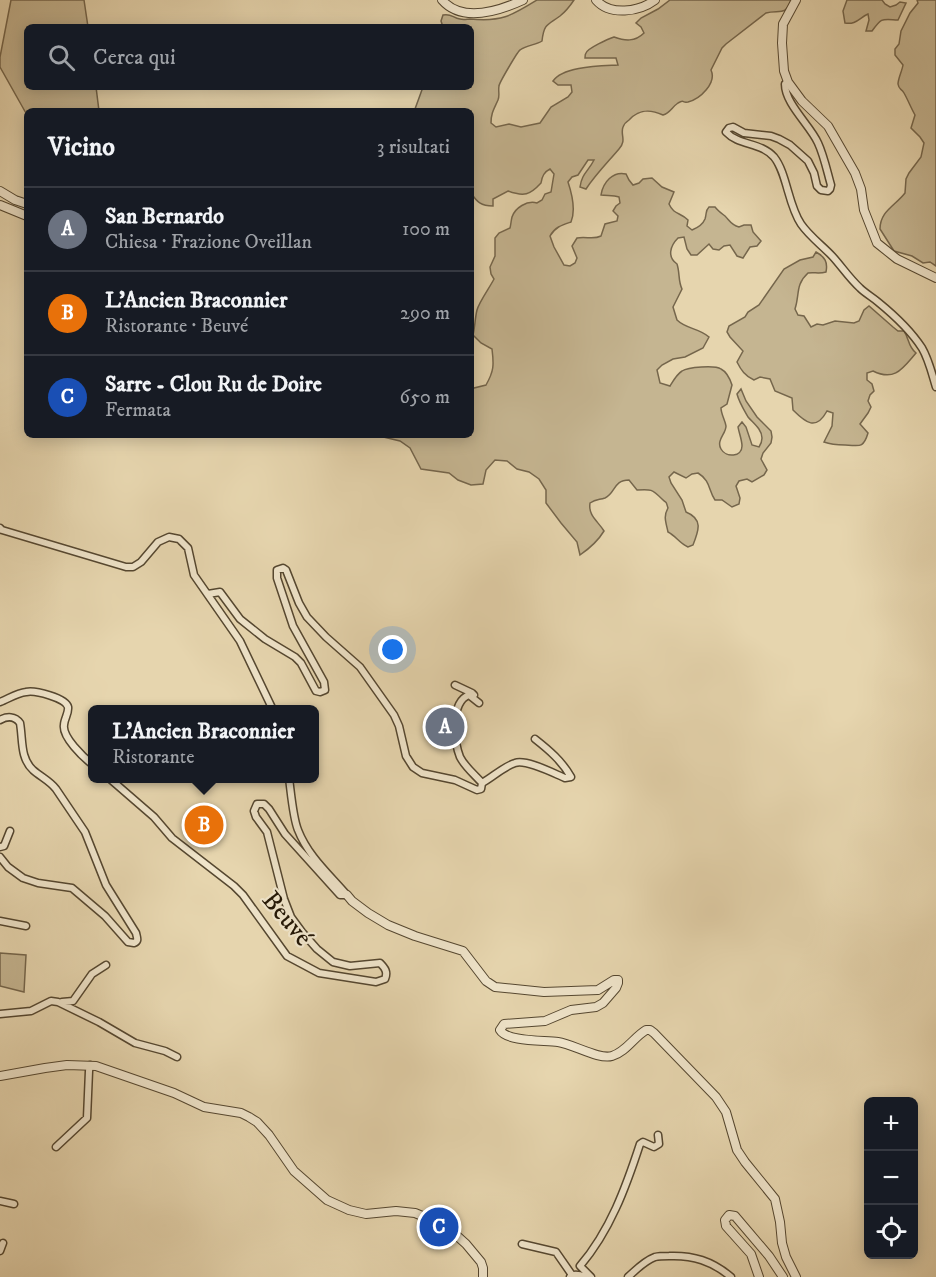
<!DOCTYPE html>
<html lang="it">
<meta charset="utf-8">
<style>
body{margin:0;font-family:"IM FELL DW Pica",serif;background:#242831;color:#f1f3f6}
.controls{position:absolute;right:18px;bottom:18px;display:grid;overflow:hidden;border-radius:9px;box-shadow:0 3px 15px #0003}
.controls button{width:54px;height:54px;display:grid;place-items:center;padding:0;border:0;border-bottom:2px solid #363941;background:#171b24;color:#f1f3f6;font:30px sans-serif}
.you{position:absolute;left:393px;top:650px;width:21px;height:21px;margin:-15px;border:4px solid #fff;border-radius:50%;background:#1a73e8;box-shadow:0 0 0 9px #1a73e833}
.badge{display:grid;place-items:center;width:39px;height:39px;border-radius:50%;background:#c59692;color:#fff;font-size:20px;font-weight:700}
.pin{position:absolute;translate:-50% -50%;border:3px solid #fff;box-shadow:0 2px 6px #0006}
.popup{position:absolute;left:88px;top:705px;width:231px;height:78px;box-sizing:border-box;display:grid;place-content:center;border-radius:9px;background:#171b24;filter:drop-shadow(0 2px 4px #0005);font-size:20px;white-space:nowrap;color:#9ea1a6}
.popup b{font-size:22px;color:#f1f3f6}
.popup::after{content:'';position:absolute;left:50%;top:100%;margin-left:-12px;border:12px solid transparent;border-top-color:#171b24}
.list{margin:0;padding:0;list-style:none}
h2{display:flex;justify-content:space-between;align-items:center;height:78px;margin:0;padding:0 24px;font-size:26px}
h2 small{font-size:20px;font-weight:400;color:#9ea1a6}
.list li{display:grid;grid-template-columns:39px 1fr auto;gap:18px;align-items:center;box-sizing:border-box;height:84px;padding:0 24px;border-top:2px solid #363941}
.list b{display:block;font-size:22px;white-space:nowrap}
.list p{margin:0;font-size:20px;white-space:nowrap;color:#9ea1a6}
.list em{font-size:20px;font-style:normal;color:#9ea1a6}
.icon{flex:none;width:33px;height:33px;fill:none;stroke:currentColor;stroke-width:2;stroke-linecap:round;stroke-linejoin:round}
.map{position:relative;flex:none;width:936px;height:1277px;overflow:hidden}
.search{position:absolute;background:#171b24;box-shadow:0 3px 15px #0003;left:24px;top:24px;width:450px;height:66px;display:flex;align-items:center;gap:15px;box-sizing:border-box;padding:0 21px;border-radius:9px;color:#9ea1a6;font-size:22px}
.panel{position:absolute;background:#171b24;box-shadow:0 3px 15px #0003;left:24px;top:108px;width:450px;height:330px;border-radius:9px}
.map>svg:first-child{display:block}
.green{fill:#c5b591;stroke:#75664c;stroke-width:1.5}
.lines{fill:none;stroke-linecap:round;stroke-linejoin:round}
.minor-casing{stroke:#554730;stroke-width:9}
.tertiary-casing{stroke:#554730;stroke-width:10}
.minor{stroke:#efe4ca;stroke-width:6}
.tertiary{stroke:#efe4ca;stroke-width:8}
.labels{text-anchor:middle;stroke-width:4.5;stroke-linejoin:round;paint-order:stroke}
.street-label{font-size:26px;fill:#251806;stroke:#efe4ca}
</style>
<div class="map">
<svg width="936" height="1277" viewBox="0 0 936 1277">
<rect width="100%" height="100%" fill="#e6d5ae"/>
<filter id="stains"><feTurbulence type="fractalNoise" baseFrequency=".00333" numOctaves="4"/><feColorMatrix values="0 0 0 0 .2 0 0 0 0 .09 0 0 0 0 .02 0 0 0 .5 -.17"/></filter>
<radialGradient id="worn" r=".72"><stop offset=".6" stop-color="#630" stop-opacity="0"/><stop offset="1" stop-color="#630" stop-opacity=".3"/></radialGradient>
<path class="green" d="M11,0H84L88,27H27V87H96L99,111H27V115L0,67V57Z
M537,0H574C570,6 565,12 560,16C548,25 544,23 542,41C536,45 527,45 520,50C518,51 499,83 499,86C498,91 500,96 498,100C494,109 491,113 491,123L496,127L509,124L521,127L540,123L551,107L568,97L572,92L571,85H558L553,81C563,66 601,66 618,65L616,58H585C585,56 585,54 586,53C588,48 608,39 614,37C625,41 635,42 644,33L641,27L636,23L641,18L658,9L670,0H791C786,17 778,9 766,13L726,44L722,48L711,70C717,83 700,99 688,102C680,103 685,99 678,103C672,107 670,113 663,115C650,109 639,109 629,120C626,122 624,124 623,127C620,135 627,140 619,149C608,162 596,174 586,189L580,187C582,173 588,172 594,160H588L578,175L572,177L568,182C572,194 576,210 571,222C562,225 555,227 550,236L554,247L564,265L570,266L575,263L577,258L572,246L577,238C586,236 593,240 601,236L605,224L617,221L618,216L613,211L616,206L620,203L619,197C613,195 607,196 601,195C603,182 613,171 626,174L629,180L633,185L639,183L643,179L652,178L662,187L674,192L669,204C674,215 680,212 688,220L687,226L692,230C697,228 703,224 705,219C707,213 705,211 709,207H715C718,211 721,213 725,216C730,221 731,225 739,227L744,225H751L753,232L761,241L757,246L750,247L743,258L737,256L730,245L724,246L719,250L713,249L709,244L697,255H691L687,249L684,237L678,238C670,246 667,257 677,264C680,273 678,281 682,289L673,307L677,320C686,329 699,328 709,337L703,348L685,357L673,359L662,365L657,370L660,383L670,386C673,381 677,374 682,371C688,367 715,365 721,369C727,372 730,379 732,385L727,404L721,408C721,414 725,420 726,426C726,434 716,440 721,449C726,458 742,457 742,446C742,440 739,433 738,427L742,422L746,427L752,445L759,447C761,444 762,442 762,438C762,429 753,423 748,417C744,410 739,402 737,394L741,389L746,401L757,417L771,431L772,437L771,443L763,453L761,459L767,470L764,475L752,482L747,479L739,481L736,486L740,498L739,504L732,507L722,500H715C708,490 711,481 698,473L692,474L686,478L674,472L669,477L671,483L682,500L686,512C703,519 699,530 693,545L688,547C679,543 676,536 668,532C666,522 663,517 668,508C665,499 668,505 662,499C652,489 651,489 637,490L629,480C613,480 616,493 605,498C599,500 596,499 590,503C588,516 598,521 604,531C598,541 590,548 580,555L577,542L561,523L546,503V490L539,479L529,472L517,469L507,461L495,460L486,470L483,484L471,485L458,480L449,473L421,469L410,448L400,441L375,435H471V391L474,388L486,385C494,371 494,365 492,349L481,343L473,335C475,327 475,318 477,310C479,302 490,287 494,279L491,274L490,267L495,256V238L499,233L510,228C511,224 511,221 512,217C515,208 527,200 537,203L542,200L545,194L551,192L554,174L550,169C544,172 542,176 541,183C530,195 524,197 508,191L493,199V206C481,206 477,202 471,193V111H416L415,109L423,87H471V27H443L441,21L443,15C451,13 453,18 460,19C464,20 467,19 470,19C502,22 511,16 537,0Z
M847,0H882L885,4L890,7L896,5L900,2L906,3L898,20C882,19 882,17 872,31H866L869,20L868,14C859,18 856,25 845,23L843,11Z
M917,0H936V266L930,262L923,263L912,256L894,251L880,229C880,211 895,206 905,193L906,179L909,173L921,157L924,143L920,137L911,128L915,115C911,108 908,100 904,93C901,88 899,90 898,84C898,79 902,71 903,65L895,55V49L899,44L901,31L910,13L918,3Z
M816,252C825,257 828,262 826,272C819,274 814,272 808,273C795,285 800,294 795,309L798,315L804,316L811,327L817,324L823,325L835,321L854,323L859,321L864,310L869,306L893,327L898,331H904C909,338 908,347 916,353C903,368 895,382 873,371L867,373V380L872,384L874,391L870,395L868,401L871,407L868,413L860,424L868,433C863,450 858,445 845,445C837,445 832,445 824,442L832,426L833,413L827,411C816,431 806,423 793,410L792,398L775,391L770,379L760,377L754,380C745,376 741,370 737,362L743,351L730,337L727,332L729,326L745,317L748,312L759,305L784,269L800,260L813,257Z
M0,953L26,955L24,992L0,986Z"/>
<g class="lines">
<defs>
<path id="minor" d="M788,82L785,84C785,104 810,125 818,143C824,156 827,171 831,185L830,189L828,191L821,190L817,186L814,173L808,161L790,145L779,139L771,136L744,133L733,127L729,128L726,132C739,146 761,142 774,157C787,173 788,205 801,224C810,237 823,246 833,257C842,267 850,279 860,288C865,293 872,297 878,302C894,315 911,331 922,348C929,360 932,374 936,387
M0,528L2,530L126,567H133L141,562L158,542L169,537L179,539L188,548L194,575L240,641L273,710
M208,594L220,592L240,619L265,639L295,657L301,663L316,691L320,692L325,690L324,682L293,626L277,578V570L283,568L286,570L299,603L307,617L326,637L360,667L394,715L399,726L406,756L413,767L422,773L455,780L477,790L481,789L482,783C493,777 503,767 515,763C526,759 553,773 565,778L571,777C562,761 549,750 535,739
M455,685L472,693L474,695
M0,702C8,699 17,693 26,692C35,690 66,698 68,707C69,713 64,719 64,725C62,737 83,757 93,765
M479,703L469,695C450,702 454,742 460,757C465,767 475,775 482,783
M0,720C7,716 15,716 20,723C23,740 20,758 33,770C41,777 50,781 56,789L85,832L106,885L136,933C137,938 139,941 134,943L128,942L105,916L72,888L38,883L23,878L8,867L0,857
M109,778L154,817L172,838L234,886L243,895L287,956L319,973L376,982L385,979C388,972 385,968 380,963L350,966L333,962L317,949L302,932L291,917L284,899L267,832L256,817L254,811L257,804H264L269,809L285,834L340,895H347
M289,778C291,793 293,818 298,830C308,856 330,875 347,895
M0,847L4,846L10,831
M0,921L26,926
M62,1002L73,1001L92,974L106,965
M0,1014L31,1011L51,1001L58,1002L99,1022L135,1043L165,1051L177,1057
M56,1147L87,1118L89,1071L90,1065
M0,1201L14,1204
M522,1244L556,1252L572,1275
M0,1251L3,1243
M570,1277C574,1273 580,1275 585,1277
M591,1277L580,1266C610,1231 626,1187 640,1144L643,1142L654,1147L659,1144L658,1135
M628,1277C636,1270 644,1261 655,1257C659,1256 664,1256 669,1256C693,1255 712,1261 731,1277"/>
<path id="tertiary" d="M442,0C462,23 499,11 523,0
M596,0C610,16 639,12 655,0
M796,0L783,24L782,43L784,71L788,82L802,101L828,126L855,173L861,189L864,210L877,243L897,259L936,278
M0,191L15,200L27,204
M0,205L27,216
M347,895L352,901L368,913L388,925L415,936L463,951L486,981L495,987L544,992L598,990L614,980H618V983L616,988L603,1003L596,1007L571,1010L545,1021L504,1024L500,1030C507,1042 544,1040 558,1042C573,1044 599,1060 612,1056C626,1052 634,1037 646,1030H650L654,1033L716,1097L726,1112L737,1150L745,1162L775,1199L780,1222L782,1243L786,1257L796,1277
M0,1076L45,1068L67,1065L96,1066L174,1093L204,1107L241,1113L249,1117L257,1122L269,1135L294,1171L327,1200L349,1210L366,1214L396,1211L415,1213L437,1222L456,1235L466,1244L481,1262L483,1268V1277
M759,1277L751,1254L726,1226L725,1220L729,1215L735,1216L769,1256L783,1277"/>
</defs>
<use href="#minor" class="minor-casing"/>
<use href="#tertiary" class="tertiary-casing"/>
<use href="#minor" class="minor"/>
<use href="#tertiary" class="tertiary"/>
</g>
<g class="labels">
<g class="street-label">
<text transform="translate(288 918) rotate(50)" y="9">Beuvé</text>
</g>
</g>
<rect width="100%" height="100%" filter="url(#stains)"/>
<rect width="100%" height="100%" fill="url(#worn)"/>
</svg>
<div class="controls">
<button>+</button>
<button>−</button>
<button><svg class="icon" aria-label="locate" viewBox="0 0 24 24"><circle cx="12" cy="12" r="6"/><path d="M12 2v4M12 18v4M2 12h4M18 12h4"/></svg></button>
</div>
<div class="you"></div>
<div class="pin badge" style="left:445px;top:727px;background:#6b7280">A</div>
<div class="pin badge" style="left:204px;top:825px;background:#e8710a">B</div>
<div class="popup"><b>L'Ancien Braconnier</b>Ristorante</div>
<div class="pin badge" style="left:439px;top:1227px;background:#1a4fb4">C</div>
<div class="search"><svg class="icon" aria-label="search" viewBox="0 0 24 24"><circle cx="10" cy="10" r="6"/><path d="M15 15l6 6"/></svg>Cerca qui</div>
<section class="panel">
<h2>Vicino<small>3 risultati</small></h2>
<ul class="list">
<li><span class="badge" style="background:#6b7280">A</span><div><b>San Bernardo</b><p>Chiesa · Frazione Oveillan</p></div><em>100 m</em></li>
<li><span class="badge" style="background:#e8710a">B</span><div><b>L'Ancien Braconnier</b><p>Ristorante · Beuvé</p></div><em>290 m</em></li>
<li><span class="badge" style="background:#1a4fb4">C</span><div><b>Sarre - Clou Ru de Doire</b><p>Fermata</p></div><em>650 m</em></li>
</ul>
</section>
</div>
